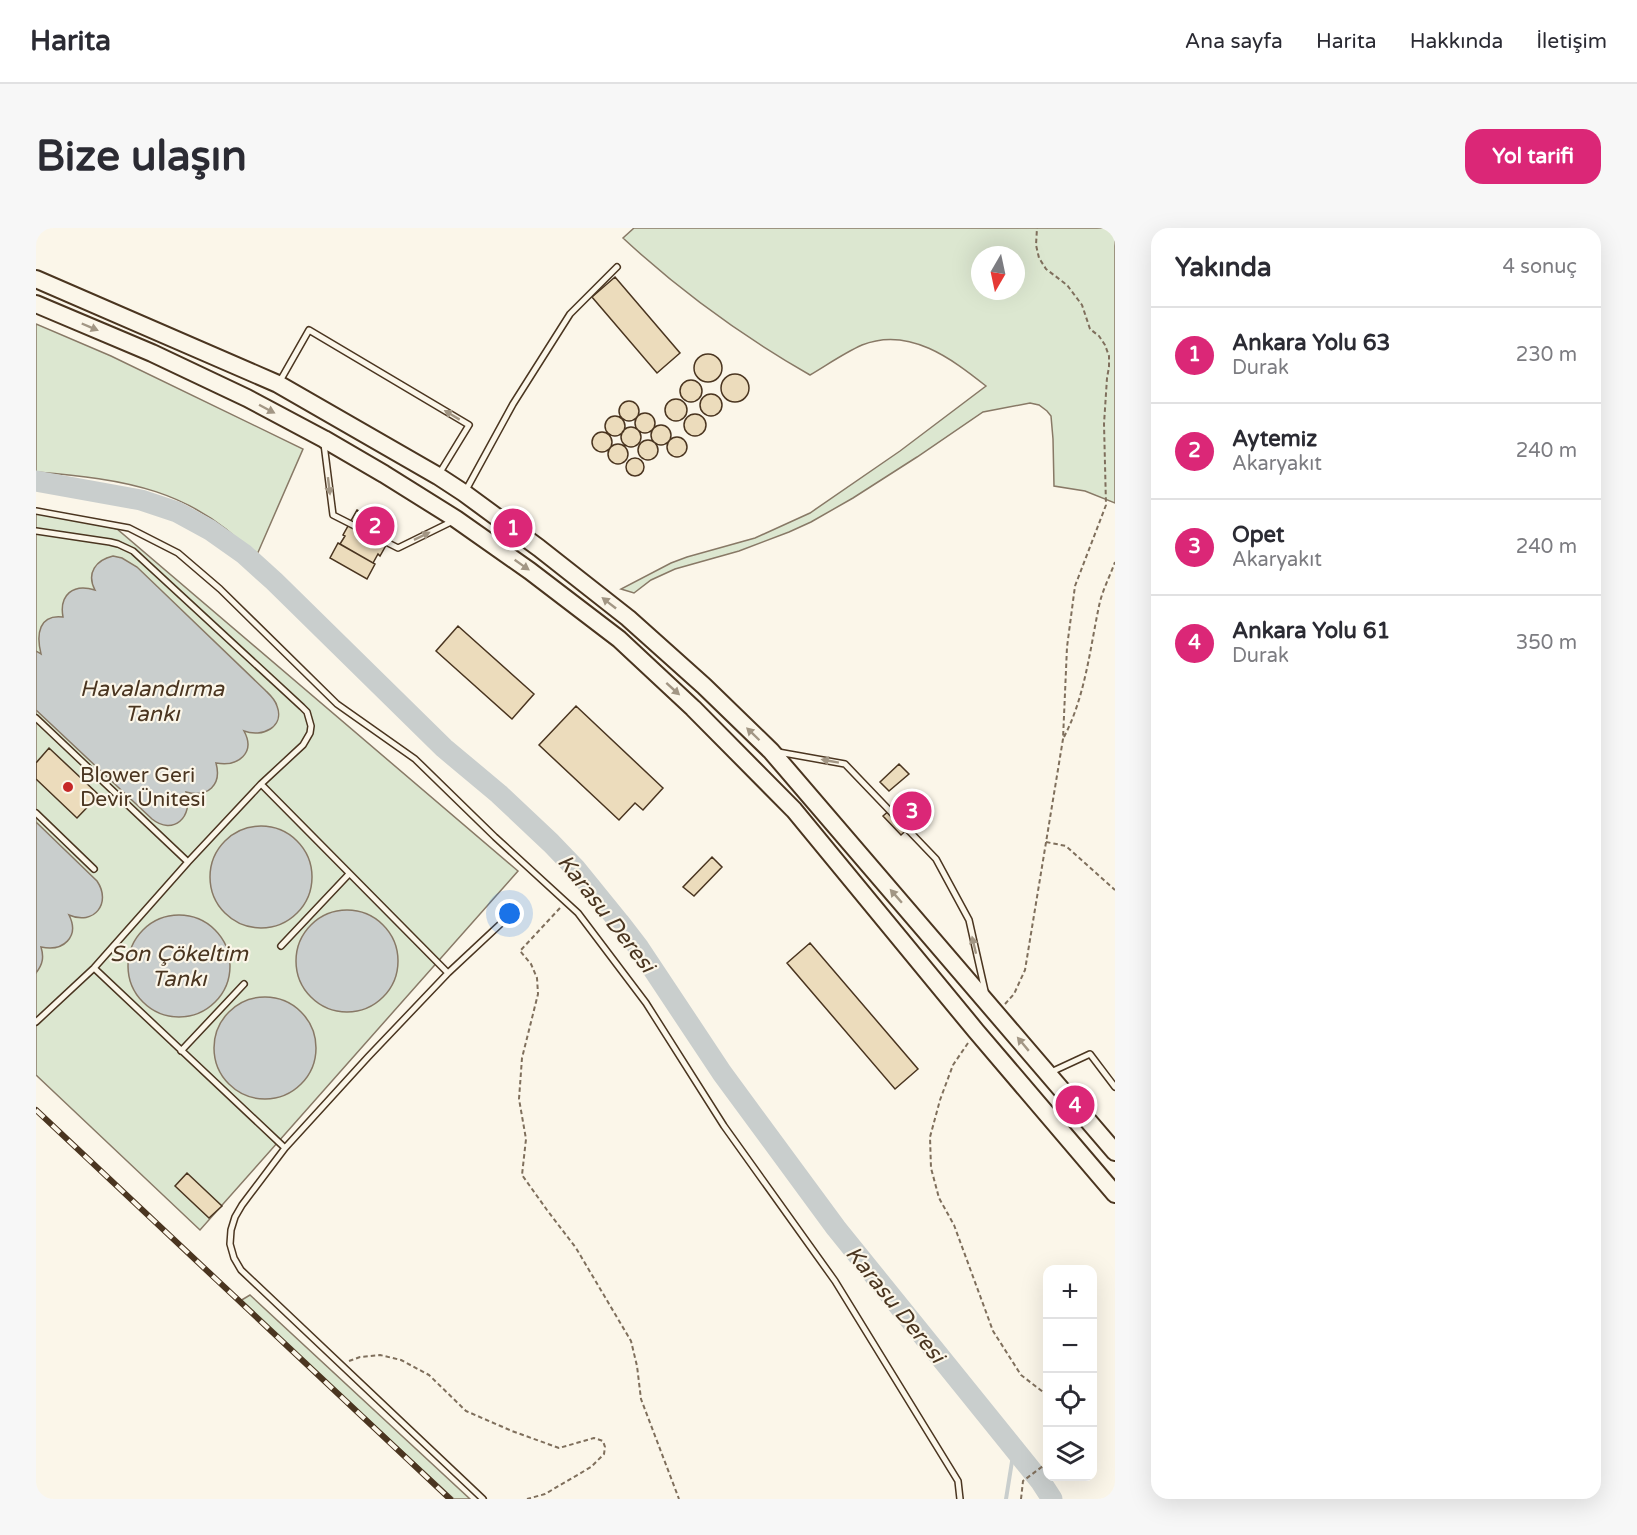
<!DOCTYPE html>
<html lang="tr">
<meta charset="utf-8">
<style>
body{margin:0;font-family:"Varela Round",sans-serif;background:#f7f7f7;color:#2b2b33}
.controls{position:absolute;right:18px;bottom:18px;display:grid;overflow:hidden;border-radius:12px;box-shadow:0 6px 24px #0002}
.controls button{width:54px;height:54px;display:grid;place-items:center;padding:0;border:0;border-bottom:2px solid #e1e1e2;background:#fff;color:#2b2b33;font:30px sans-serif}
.compass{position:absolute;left:935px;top:18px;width:54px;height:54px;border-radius:50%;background:#fff;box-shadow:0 6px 24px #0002;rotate:189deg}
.you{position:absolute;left:474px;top:686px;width:21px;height:21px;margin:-15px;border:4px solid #fff;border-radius:50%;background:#1a73e8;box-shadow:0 0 0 9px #1a73e833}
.badge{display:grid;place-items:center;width:39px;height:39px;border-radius:50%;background:#db2777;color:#fff;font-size:20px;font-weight:700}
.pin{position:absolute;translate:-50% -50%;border:3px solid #fff;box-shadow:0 2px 6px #0006}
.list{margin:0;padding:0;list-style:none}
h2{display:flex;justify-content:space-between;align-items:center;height:78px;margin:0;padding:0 24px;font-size:26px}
h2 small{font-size:20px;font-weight:400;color:#7c7c81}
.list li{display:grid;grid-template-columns:39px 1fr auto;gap:18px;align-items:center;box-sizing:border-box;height:96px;padding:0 24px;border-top:2px solid #e1e1e2}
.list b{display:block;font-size:22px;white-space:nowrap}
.list p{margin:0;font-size:20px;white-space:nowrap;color:#7c7c81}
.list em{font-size:20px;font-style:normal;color:#7c7c81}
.icon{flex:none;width:33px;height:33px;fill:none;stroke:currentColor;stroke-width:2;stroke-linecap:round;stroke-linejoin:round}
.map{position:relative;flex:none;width:1079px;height:1271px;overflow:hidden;border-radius:18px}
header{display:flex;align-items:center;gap:36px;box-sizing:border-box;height:84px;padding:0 30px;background:#fff;border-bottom:2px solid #e1e1e2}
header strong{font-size:28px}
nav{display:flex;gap:33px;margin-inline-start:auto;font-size:21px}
.intro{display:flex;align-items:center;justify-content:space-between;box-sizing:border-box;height:144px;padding:0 36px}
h1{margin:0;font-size:42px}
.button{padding:15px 27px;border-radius:18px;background:#db2777;color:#fff;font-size:21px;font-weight:700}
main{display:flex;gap:36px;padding:0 36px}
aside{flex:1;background:#fff;border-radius:18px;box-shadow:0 6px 24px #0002}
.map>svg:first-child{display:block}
.green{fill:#dce7d0;stroke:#887966;stroke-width:1.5;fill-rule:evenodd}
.water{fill:#c9cecd;stroke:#887966;stroke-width:1.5}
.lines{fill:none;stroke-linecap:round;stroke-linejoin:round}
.stream{stroke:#c9cecd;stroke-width:4}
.river{stroke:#c9cecd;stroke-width:21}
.building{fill:#ecdcbc;stroke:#4a3520;stroke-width:1.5}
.service-casing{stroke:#4a3520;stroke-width:8}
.trunk-casing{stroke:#4a3520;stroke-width:20}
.path{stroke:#7f6f5c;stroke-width:2;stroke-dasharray:4.5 3;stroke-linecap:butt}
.service{stroke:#fbf6e9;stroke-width:5}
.trunk{stroke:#fbf6e9;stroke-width:16}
.rail-casing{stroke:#4a3520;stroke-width:6}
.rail{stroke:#fbf6e9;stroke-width:4;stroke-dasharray:11;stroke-linecap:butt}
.oneway{fill:#a29684}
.poi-dot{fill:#c62828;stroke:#fbf6e9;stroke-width:2}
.labels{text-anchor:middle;stroke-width:4.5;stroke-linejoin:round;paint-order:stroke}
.poi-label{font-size:21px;fill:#4a3520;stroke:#fbf6e9;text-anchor:start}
.water-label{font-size:22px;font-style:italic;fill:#4a3520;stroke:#fbf6e9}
</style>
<header>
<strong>Harita</strong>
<nav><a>Ana sayfa</a><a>Harita</a><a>Hakkında</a><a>İletişim</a></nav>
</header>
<div class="intro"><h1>Bize ulaşın</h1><a class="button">Yol tarifi</a></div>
<main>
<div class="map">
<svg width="1079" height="1271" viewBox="0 0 1079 1271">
<rect width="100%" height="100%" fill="#fbf6e9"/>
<path class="green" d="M598,0H1079V275L1049,263L1018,258L1017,211L1015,188L1011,183L1003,177L994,175L947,184L881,229L817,270L775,294L753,304L703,323L639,341L615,352L598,365L585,361L635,335L651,329L719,310L774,285L864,223L950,158C916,131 873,98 826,117C808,125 791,137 774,147C706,108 644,63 587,10ZM944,27H980V63H944Z
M0,96L75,128L267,221L220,329C158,261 88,251 0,244Z
M0,282L81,301L482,643L164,1002L0,847Z
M214,1067L434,1271H418L204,1073Z"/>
<path class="water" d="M77,328L86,330L101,339L229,462C234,467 239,471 241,478C249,499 226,510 208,503C220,525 202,539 180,535C186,557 172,570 150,564C158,589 137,608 116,591L0,482V423L5,426C0,406 3,386 27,389C23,367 37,355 59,362C50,345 60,332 77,328Z
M0,594L61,653C76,675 58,698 33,687C44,709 27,724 5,719C8,729 7,736 0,745Z
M174 649a51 51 0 1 1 102 0a51 51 0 1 1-102 0Z
M260 733a51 51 0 1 1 102 0a51 51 0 1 1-102 0Z
M92 738a51 51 0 1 1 102 0a51 51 0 1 1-102 0Z
M178 820a51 51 0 1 1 102 0a51 51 0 1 1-102 0Z"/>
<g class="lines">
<path class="stream" d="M970,1271L978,1221"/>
<path class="river" d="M0,253L105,272L141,284L174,302L208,326L238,353L408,520L463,566L515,615L540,641L583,694L603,720L686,845L800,1000L1005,1254L1016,1271"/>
</g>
<path class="building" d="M579,49L644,125L621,145L556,69Z
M658 140a14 14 0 1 1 28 0a14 14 0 1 1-28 0Z
M685 160a14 14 0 1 1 28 0a14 14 0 1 1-28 0Z
M644 163a11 11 0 1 1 22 0a11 11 0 1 1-22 0Z
M664 177a11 11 0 1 1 22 0a11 11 0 1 1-22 0Z
M629 182a11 11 0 1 1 22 0a11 11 0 1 1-22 0Z
M583 183a10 10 0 1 1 20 0a10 10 0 1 1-20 0Z
M599 195a10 10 0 1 1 20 0a10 10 0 1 1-20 0Z
M648 197a11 11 0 1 1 22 0a11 11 0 1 1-22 0Z
M569 198a10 10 0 1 1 20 0a10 10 0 1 1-20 0Z
M615 207a10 10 0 1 1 20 0a10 10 0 1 1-20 0Z
M585 209a10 10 0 1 1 20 0a10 10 0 1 1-20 0Z
M556 214a10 10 0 1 1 20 0a10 10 0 1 1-20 0Z
M631 219a10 10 0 1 1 20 0a10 10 0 1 1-20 0Z
M602 222a10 10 0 1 1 20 0a10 10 0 1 1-20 0Z
M572 226a10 10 0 1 1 20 0a10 10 0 1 1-20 0Z
M590 239a9 9 0 1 1 18 0a9 9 0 1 1-18 0Z
M321,282L358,303L344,328L342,326L337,335L304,316L309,308L307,307Z
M302,315L339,336L331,351L294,330Z
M422,398L498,466L476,491L400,423Z
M540,478L627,560L607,582L599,575L583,592L503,517Z
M13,520L63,567L41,590L0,551V535Z
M863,536L873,546L853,563L844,554Z
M876,562L893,581L865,607L847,588Z
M676,629L686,639L658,668L647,659Z
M774,715L882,841L859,861L751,735Z
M151,945L186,978L173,990L139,958Z"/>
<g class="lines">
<defs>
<path id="service" d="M244,153L273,102L433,197L403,246
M288,216L297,287L362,320L417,293
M430,262L477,176L534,86L581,39
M0,283L93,300L142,325L184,361L301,476L379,531L459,609L542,685L610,775L688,898L799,1053L922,1253L924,1271
M0,303L74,314L82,316L97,323L266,479L271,484L275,498L274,505L267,517L225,556L152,634L58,740L0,794
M0,490L152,634
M742,524L809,536L900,631L933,692L949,763
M225,556L412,745
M0,585L58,641
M245,718L313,646
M58,740L249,920
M145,823L208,756
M1013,845L1054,826L1079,859
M447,1271L205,1042L198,1030L194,1016L195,1002L199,989L206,977L249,920L332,829L412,745L473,688"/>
<path id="trunk" d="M0,51L242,156L402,248L428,265L503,320L592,390L668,458L735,523L1079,924
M0,76L116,125L211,170L288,211L348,246L420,291L494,343L583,411L657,480L758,582L940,803L1079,966"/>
</defs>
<use href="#service" class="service-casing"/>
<use href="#trunk" class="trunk-casing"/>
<path class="path" d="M1028,509C1049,469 1054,421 1063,378C1066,363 1074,348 1079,334
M1010,614L1030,618L1079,662
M524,680L484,723L495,736L501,750L502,766L486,830L483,871L490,911L486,947L511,982L540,1020L595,1113L601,1138L605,1171L643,1271
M969,776L978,766L989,742L1027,511L1031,419L1039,358L1070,277L1068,196L1071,150L1073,139V128L1069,117L1063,108L1054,101L1046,77L1031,57L1010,41L1003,30L1000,17L1001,0
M932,815L917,837L904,872L894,909L895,940L903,970L918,997L957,1103L985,1147L1011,1167
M313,1133L324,1129L344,1127L365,1132L393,1147L430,1183L476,1203L523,1220L558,1210L567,1213L569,1219L568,1226L555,1239L509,1266L491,1271
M985,1271L987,1253L1011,1235"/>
<use href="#service" class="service"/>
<use href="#trunk" class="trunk"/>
<defs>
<path id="rail" d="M0,882L414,1271"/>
</defs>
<use href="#rail" class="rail-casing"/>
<use href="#rail" class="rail"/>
</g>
<defs><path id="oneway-solid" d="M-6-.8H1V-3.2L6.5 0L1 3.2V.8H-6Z" transform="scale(1.5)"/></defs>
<g class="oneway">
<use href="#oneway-solid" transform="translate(54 99) rotate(23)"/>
<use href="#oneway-solid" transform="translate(231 181) rotate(28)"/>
<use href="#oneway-solid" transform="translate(416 187) rotate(-149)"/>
<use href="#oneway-solid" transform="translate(293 258) rotate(83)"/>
<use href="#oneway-solid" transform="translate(386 308) rotate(-26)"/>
<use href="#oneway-solid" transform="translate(486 337) rotate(35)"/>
<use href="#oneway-solid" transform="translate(573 375) rotate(-142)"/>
<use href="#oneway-solid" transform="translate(637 461) rotate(42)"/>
<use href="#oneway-solid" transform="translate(717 506) rotate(-136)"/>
<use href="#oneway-solid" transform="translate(794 533) rotate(-170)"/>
<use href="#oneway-solid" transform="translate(860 668) rotate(-131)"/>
<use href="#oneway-solid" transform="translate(938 717) rotate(-103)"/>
<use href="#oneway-solid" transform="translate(987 816) rotate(-130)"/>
</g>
<circle class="poi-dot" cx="32" cy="559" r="6"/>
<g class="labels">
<g class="poi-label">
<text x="44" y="554">Blower Geri<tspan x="44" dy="24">Devir Ünitesi</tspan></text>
</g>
<g class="water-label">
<text x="116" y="468">Havalandırma<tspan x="116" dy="25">Tankı</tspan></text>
<text transform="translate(571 685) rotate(52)" y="8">Karasu Deresi</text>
<text x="143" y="733">Son Çökeltim<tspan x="143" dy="25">Tankı</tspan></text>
<text transform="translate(860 1076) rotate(51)" y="8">Karasu Deresi</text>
</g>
</g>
</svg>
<div class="controls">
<button>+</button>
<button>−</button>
<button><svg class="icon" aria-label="locate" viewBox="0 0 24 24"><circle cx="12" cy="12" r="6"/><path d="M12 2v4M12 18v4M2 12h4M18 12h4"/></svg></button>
<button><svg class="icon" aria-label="layers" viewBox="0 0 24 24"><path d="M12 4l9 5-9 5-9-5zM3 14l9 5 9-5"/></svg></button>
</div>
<svg class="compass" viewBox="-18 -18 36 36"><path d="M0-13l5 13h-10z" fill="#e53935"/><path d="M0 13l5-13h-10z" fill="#7c7c81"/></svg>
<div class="you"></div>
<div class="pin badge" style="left:477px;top:300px">1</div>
<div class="pin badge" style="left:339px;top:298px">2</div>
<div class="pin badge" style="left:876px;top:583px">3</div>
<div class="pin badge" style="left:1039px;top:877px">4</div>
</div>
<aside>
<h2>Yakında<small>4 sonuç</small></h2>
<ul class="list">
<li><span class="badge">1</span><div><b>Ankara Yolu 63</b><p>Durak</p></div><em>230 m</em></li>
<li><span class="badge">2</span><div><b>Aytemiz</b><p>Akaryakıt</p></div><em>240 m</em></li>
<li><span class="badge">3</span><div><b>Opet</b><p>Akaryakıt</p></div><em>240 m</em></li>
<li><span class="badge">4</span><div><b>Ankara Yolu 61</b><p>Durak</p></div><em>350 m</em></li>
</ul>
</aside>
</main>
